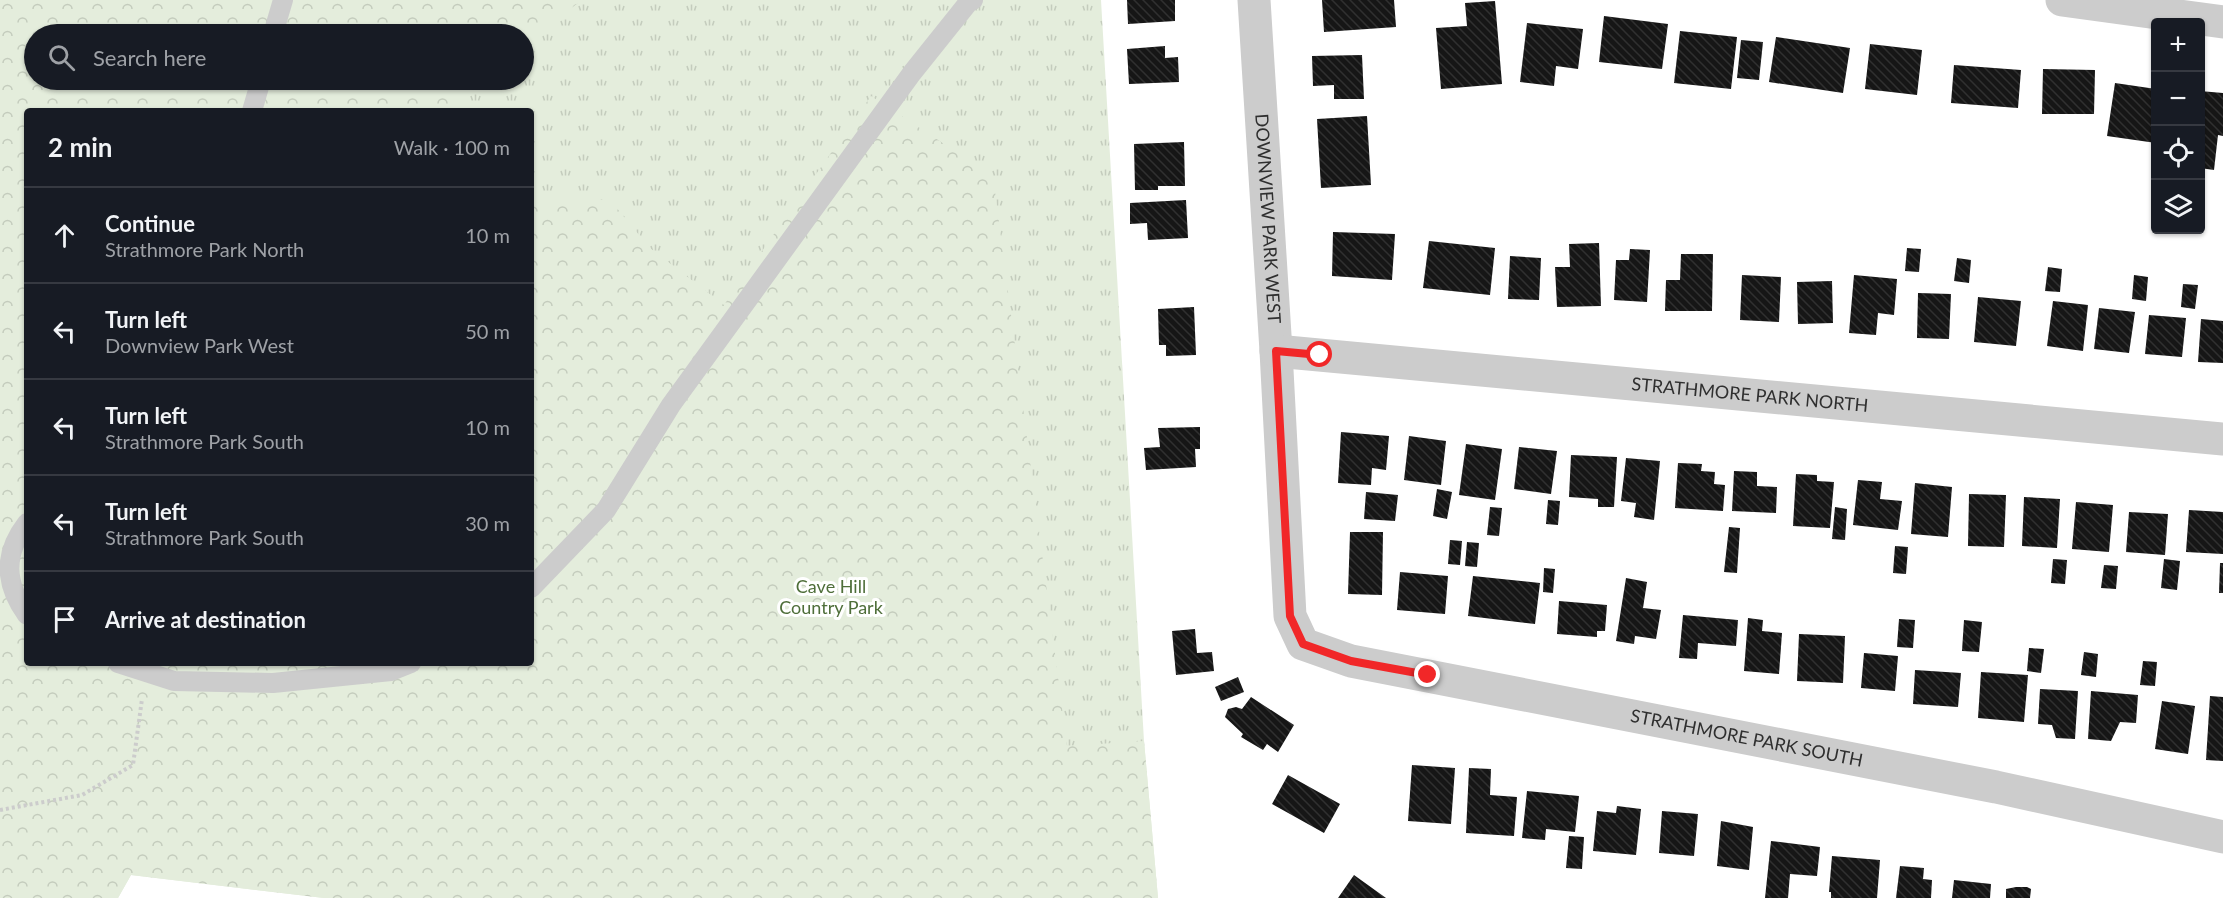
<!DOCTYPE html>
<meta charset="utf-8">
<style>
body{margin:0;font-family:Lato,sans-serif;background:#242831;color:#f1f3f6}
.controls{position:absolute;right:18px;top:18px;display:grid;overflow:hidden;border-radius:6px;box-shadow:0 2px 4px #0004}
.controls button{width:54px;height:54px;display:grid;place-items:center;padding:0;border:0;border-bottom:2px solid #363941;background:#171b24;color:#f1f3f6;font:30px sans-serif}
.stop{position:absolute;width:18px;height:18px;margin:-14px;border:4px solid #f12728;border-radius:50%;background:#fff}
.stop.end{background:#f12728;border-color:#fff;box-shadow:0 2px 6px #0008}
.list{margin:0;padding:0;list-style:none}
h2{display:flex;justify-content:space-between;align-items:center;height:78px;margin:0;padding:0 24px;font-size:26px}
h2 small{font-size:20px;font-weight:400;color:#9ea1a6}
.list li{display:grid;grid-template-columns:39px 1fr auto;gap:18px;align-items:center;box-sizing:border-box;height:96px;padding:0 24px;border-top:2px solid #363941}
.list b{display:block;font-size:22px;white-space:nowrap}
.list p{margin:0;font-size:20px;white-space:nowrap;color:#9ea1a6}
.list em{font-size:20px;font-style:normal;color:#9ea1a6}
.icon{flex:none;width:33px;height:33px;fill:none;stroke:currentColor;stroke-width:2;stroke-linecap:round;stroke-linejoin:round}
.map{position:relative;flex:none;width:2223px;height:898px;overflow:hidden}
.search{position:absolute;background:#171b24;box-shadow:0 2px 4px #0004;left:24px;top:24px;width:510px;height:66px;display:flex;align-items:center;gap:15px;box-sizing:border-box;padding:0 21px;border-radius:33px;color:#9ea1a6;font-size:22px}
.panel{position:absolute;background:#171b24;box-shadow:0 2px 4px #0004;left:24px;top:108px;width:510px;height:558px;border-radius:6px}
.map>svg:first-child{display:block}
.grass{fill:url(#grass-tufts);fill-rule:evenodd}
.forest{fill:url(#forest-crowns)}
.building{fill:url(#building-back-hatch)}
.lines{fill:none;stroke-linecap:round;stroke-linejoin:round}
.path{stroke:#ccc;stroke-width:4;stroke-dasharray:3 3;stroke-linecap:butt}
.service{stroke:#ccc;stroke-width:20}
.minor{stroke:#ccc;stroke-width:33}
.route{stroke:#f12728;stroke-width:8}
.labels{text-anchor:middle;stroke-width:6;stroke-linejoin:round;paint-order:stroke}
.street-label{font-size:18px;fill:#2f2f2f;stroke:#fff}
.park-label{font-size:18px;fill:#4e6e39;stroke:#fff}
</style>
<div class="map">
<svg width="2223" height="898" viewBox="0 0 2223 898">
<defs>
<pattern id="grass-tufts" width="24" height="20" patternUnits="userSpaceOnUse" patternTransform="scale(1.5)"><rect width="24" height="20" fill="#e4eddc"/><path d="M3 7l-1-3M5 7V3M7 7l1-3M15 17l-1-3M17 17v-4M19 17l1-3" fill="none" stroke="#c4ccbd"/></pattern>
<pattern id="forest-crowns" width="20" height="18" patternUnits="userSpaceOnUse" patternTransform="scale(1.5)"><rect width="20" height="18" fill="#e4eddc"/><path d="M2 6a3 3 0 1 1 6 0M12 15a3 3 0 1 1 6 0" fill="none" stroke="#c4ccbd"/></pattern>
<pattern id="building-back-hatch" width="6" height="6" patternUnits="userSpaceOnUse" patternTransform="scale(1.5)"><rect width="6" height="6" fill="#161616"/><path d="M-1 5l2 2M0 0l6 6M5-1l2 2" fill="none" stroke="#303030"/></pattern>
</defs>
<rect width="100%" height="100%" fill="#fff"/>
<path class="grass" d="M0,0H1101L1144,741L1158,898H324L131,875L118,898H0ZM34,34H524V80H34ZM27,111H531V663H27Z"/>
<path class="forest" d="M0,0H582L524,44V34H34V80H475L453,96L452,111H27V663H531V198L610,200L650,248L724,305L871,96L993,176L1067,746L1144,741L1158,898H324L131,875L118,898H0Z"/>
<path class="building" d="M1127,0H1175V21L1128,24Z
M1322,0H1394L1396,27L1324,32Z
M1495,1L1502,84L1441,89L1436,28L1467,26L1465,3Z
M1604,16L1668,24L1662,69L1599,62Z
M1527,23L1583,29L1578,69L1556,66L1554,86L1520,82Z
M1680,31L1737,37L1731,89L1674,83Z
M1776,37L1850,48L1843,93L1769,82Z
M1741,40L1763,42L1759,80L1737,78Z
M1870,44L1922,50L1917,95L1865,89Z
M1165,46V58L1178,57L1179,82L1129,84L1127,49Z
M1362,55L1364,99H1334V85L1313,86L1312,56Z
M1954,65L2021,70L2018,108L1951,103Z
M2043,69L2095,70L2094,114H2042Z
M2115,83L2156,89V143L2107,136Z
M2200,91L2223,93V136L2218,135L2214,170L2200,168Z
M1367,116L1371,185L1321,188L1317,119Z
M1184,142L1185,186H1158V190H1135L1134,144Z
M1186,200L1188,238L1148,240L1147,223L1130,224V203Z
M1333,232L1395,234L1392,280L1332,276Z
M1429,241L1495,248L1490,295L1423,288Z
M1599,243L1601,306L1557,307L1555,267H1570L1569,244Z
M1907,248L1921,249L1919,272L1905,271Z
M1630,249L1650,250L1647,302L1614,300L1616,260H1629Z
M1681,254H1713L1712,311H1665L1666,280H1680Z
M1510,256L1541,258L1539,300L1508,299Z
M1957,258L1971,260L1969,283L1954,281Z
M2048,267L2062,269L2060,292L2045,291Z
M1742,275L1781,277L1779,322L1740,320Z
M1854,275L1897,279L1894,315L1878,313L1876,335L1849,333Z
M2134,275L2148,277L2146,301L2132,299Z
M1832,281L1833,323L1798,324L1797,282Z
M2183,284L2198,285L2195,309L2181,307Z
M1918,293L1951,294L1949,339L1917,338Z
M1978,297L2021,301L2016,346L1974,342Z
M2053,301L2088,305L2083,351L2047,346Z
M1194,307L1196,355L1166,356V345H1159L1158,309Z
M2099,308L2135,312L2129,353L2094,349Z
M2149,315L2186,318L2182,357L2145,354Z
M2201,319L2223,321V363L2198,362Z
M1200,427V449H1195L1196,467L1146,470L1144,448L1160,447L1158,428Z
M1341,432L1389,436L1386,470L1372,468L1371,485L1338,483Z
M1409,436L1446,441L1441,485L1404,480Z
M1466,444L1502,449L1495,500L1459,495Z
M1519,447L1557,451L1551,494L1514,489Z
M1571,455L1617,457L1614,507H1598V499L1569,497Z
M1626,458L1660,461L1654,520L1634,517L1636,503L1621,501Z
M1678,463L1702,464L1701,471L1715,472L1714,484L1725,485L1723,511L1675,508Z
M1734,471L1757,472V486L1777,487L1776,513L1732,511Z
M1796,474L1817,475V481L1834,482L1830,528L1793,526Z
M1858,480L1882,482L1880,499L1902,501L1898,530L1853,525Z
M1915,483L1952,487L1948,537L1911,534Z
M1437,489L1452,492L1447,519L1433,516Z
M1366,492L1398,495L1395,521L1364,519Z
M1969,494L2006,495L2004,547L1968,546Z
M2024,497L2060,499L2057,548L2022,546Z
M1548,500L1560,501L1558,525L1546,524Z
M2076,502L2113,505L2109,552L2072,549Z
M1490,507L1502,508L1499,536L1487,535Z
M1835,507L1847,509L1845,540L1832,539Z
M2189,510L2223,512V554L2186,552Z
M2129,512L2168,514L2165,555L2126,552Z
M1729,527L1740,528L1737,573L1724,572Z
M1350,532H1383L1382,595L1348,594Z
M1450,540L1462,541L1460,565L1448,564Z
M1467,542L1479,543L1477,567L1465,566Z
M1895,546L1908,547L1906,574L1893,573Z
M2053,559L2067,560L2065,584L2051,583Z
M2164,559L2180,561L2177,590L2161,588Z
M2220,563H2223V593H2219Z
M2104,565L2118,566L2116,589L2101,588Z
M1544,568L1555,569L1553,593L1543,592Z
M1400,572L1448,576L1445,614L1397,610Z
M1473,576L1540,583L1535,624L1468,616Z
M1626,578L1647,582L1643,608L1661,610L1656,639L1635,636L1634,644L1616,641Z
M1559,601L1607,605L1605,631H1597V637L1557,634Z
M1683,615L1738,620L1736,646L1698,643L1697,659L1679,658Z
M1748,618L1763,620L1762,631L1782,633L1779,674L1744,671Z
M1899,619L1915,620L1913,648L1897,647Z
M1964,620L1982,622L1979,652L1962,651Z
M1195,629L1197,653L1212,652L1214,671L1176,675L1172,631Z
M1799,634L1845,636L1843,683L1797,681Z
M2029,648L2044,649L2041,673L2027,671Z
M2084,652L2098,654L2096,677L2081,675Z
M1864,653L1898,656L1895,691L1861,688Z
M2143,661L2157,662L2155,686L2140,685Z
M1915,670L1961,673L1958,707L1913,704Z
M1981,672L2028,675L2024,722L1978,718Z
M1238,677L1244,692L1221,701L1215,687Z
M2040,689L2078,691L2075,739L2056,738L2052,725L2038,724Z
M2091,691L2138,695L2136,723L2120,722L2111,741L2088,739Z
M2210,696L2223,697V761L2206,760Z
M1251,697L1294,725L1278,752L1267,744L1263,750L1241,737L1243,734L1225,717L1228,709L1236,707L1242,709Z
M2162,701L2195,706L2188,754L2155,749Z
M1412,765L1455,768L1451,824L1408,821Z
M1469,768L1491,769L1490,795L1517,797L1514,836L1466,833Z
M1288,775L1340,804L1324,833L1272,804Z
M1527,791L1579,796L1575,832L1546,829L1545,840L1522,838Z
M1617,806L1641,809L1636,855L1593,851L1597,811L1616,813Z
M1662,811L1698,814L1694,856L1659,853Z
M1721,821L1753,827L1749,870L1717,866Z
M1569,836L1584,837L1582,869L1566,868Z
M1771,841L1820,847L1817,876L1790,874L1788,898H1765Z
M1832,856L1880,860L1877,898H1831V892H1829Z
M1900,866L1924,868L1923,879L1932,880L1931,898H1896Z
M1354,875L1386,898H1338Z
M1954,880L1991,884L1990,898H1952Z
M2016,887H2027L2031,889L2030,898H2006V889Z"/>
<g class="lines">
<path class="path" d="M0,810L82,795L133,765L142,699"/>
<path class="service" d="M273,34L283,0
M252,111L261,80
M27,523C3,554 4,583 27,615
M531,588L606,510L671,405L912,73L968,3L973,0
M118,663L174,681L273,683L391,671L411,663"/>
<g class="minor">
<path id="s1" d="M1254,0L1276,351L1290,616L1303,644L1351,661L1996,787L2223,837"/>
<path d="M2062,0L2223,22"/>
<path id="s2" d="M1276,351L2223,439"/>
</g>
</g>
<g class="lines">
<path class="route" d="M1320,355L1276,351L1290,616L1303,644L1351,661L1428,675"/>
</g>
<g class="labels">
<g class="street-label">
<text dy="6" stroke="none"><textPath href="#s1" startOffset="219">DOWNVIEW PARK WEST</textPath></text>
<text dy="6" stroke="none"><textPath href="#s2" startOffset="476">STRATHMORE PARK NORTH</textPath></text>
<text dy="6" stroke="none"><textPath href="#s1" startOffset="1102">STRATHMORE PARK SOUTH</textPath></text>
</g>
<g class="park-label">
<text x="831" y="593">Cave Hill<tspan x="831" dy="21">Country Park</tspan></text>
</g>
</g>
</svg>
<div class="controls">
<button>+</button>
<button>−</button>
<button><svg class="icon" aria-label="locate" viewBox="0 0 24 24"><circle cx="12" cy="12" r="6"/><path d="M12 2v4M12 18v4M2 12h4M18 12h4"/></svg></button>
<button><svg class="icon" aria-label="layers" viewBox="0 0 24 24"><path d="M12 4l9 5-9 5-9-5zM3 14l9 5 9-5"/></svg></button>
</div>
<div class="stop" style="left:1320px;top:355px"></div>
<div class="stop end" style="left:1428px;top:675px"></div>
<div class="search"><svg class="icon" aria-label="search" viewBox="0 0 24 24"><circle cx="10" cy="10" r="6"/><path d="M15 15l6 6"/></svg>Search here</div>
<section class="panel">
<h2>2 min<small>Walk · 100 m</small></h2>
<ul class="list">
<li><svg class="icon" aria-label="ahead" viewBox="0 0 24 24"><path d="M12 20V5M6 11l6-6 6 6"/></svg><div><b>Continue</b><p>Strathmore Park North</p></div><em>10 m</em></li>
<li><svg class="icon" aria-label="left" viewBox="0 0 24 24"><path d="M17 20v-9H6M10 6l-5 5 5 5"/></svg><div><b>Turn left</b><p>Downview Park West</p></div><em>50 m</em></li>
<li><svg class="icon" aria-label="left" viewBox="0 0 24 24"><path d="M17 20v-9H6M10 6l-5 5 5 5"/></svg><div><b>Turn left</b><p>Strathmore Park South</p></div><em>10 m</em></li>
<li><svg class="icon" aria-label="left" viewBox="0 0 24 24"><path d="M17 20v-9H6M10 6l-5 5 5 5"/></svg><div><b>Turn left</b><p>Strathmore Park South</p></div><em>30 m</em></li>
<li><svg class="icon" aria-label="arrive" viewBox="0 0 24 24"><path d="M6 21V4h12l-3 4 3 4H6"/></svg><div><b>Arrive at destination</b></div></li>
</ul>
</section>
</div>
